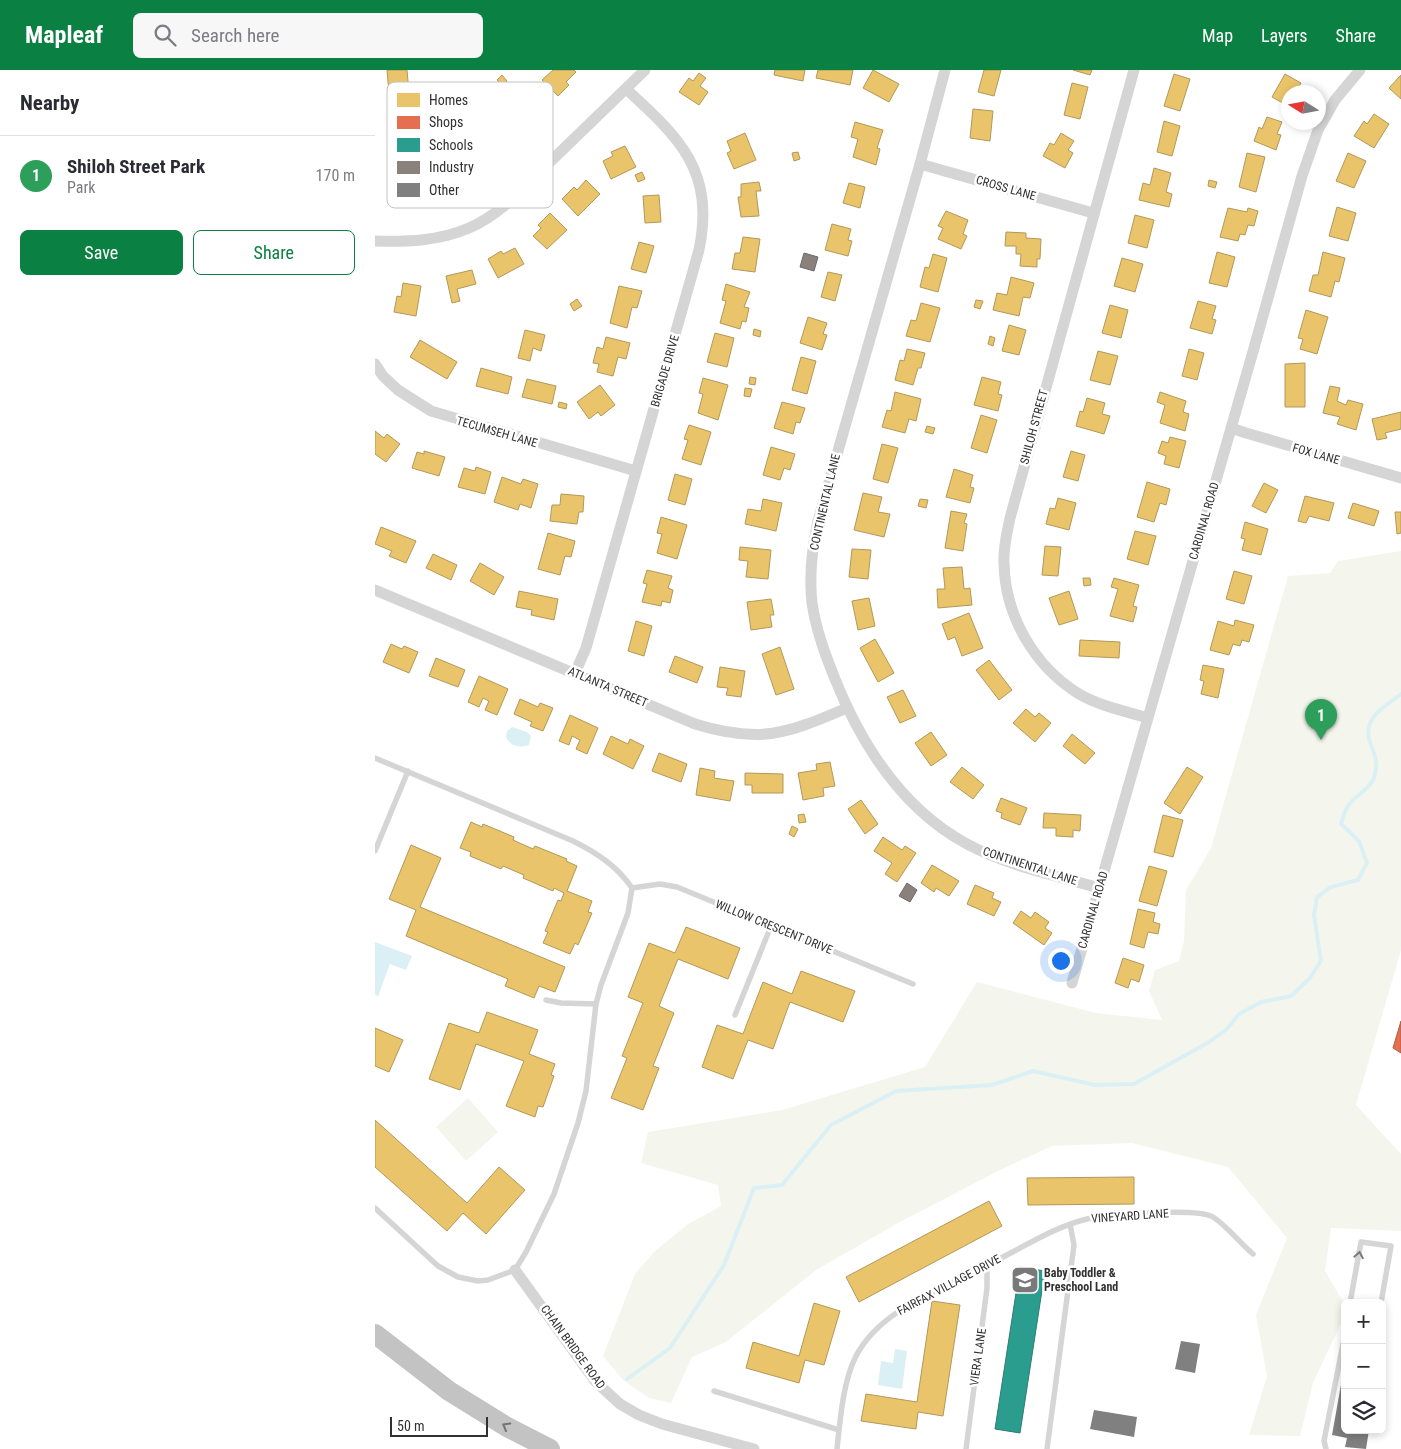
<!DOCTYPE html>
<meta charset="utf-8">
<style>
body{margin:0;font-family:"Roboto Condensed",sans-serif;background:#f7f7f7;color:#2b2b33}
.controls{position:absolute;right:15px;bottom:15px;display:grid;overflow:hidden;border-radius:8px;box-shadow:0 2px 8px #0003}
.controls button{width:45px;height:45px;display:grid;place-items:center;padding:0;border:0;border-bottom:1px solid #e1e1e2;background:#fff;color:#2b2b33;font:25px sans-serif}
.compass{position:absolute;left:906px;top:15px;width:45px;height:45px;border-radius:50%;background:#fff;box-shadow:0 2px 8px #0003;rotate:281deg}
.scale{position:absolute;left:15px;bottom:12px;width:98px;box-sizing:border-box;padding-left:5px;border:2px solid #313131;border-top:0;font-size:14px;line-height:18px;white-space:nowrap;color:#313131;-webkit-text-stroke:4px #fff;paint-order:stroke}
.you{position:absolute;left:685px;top:890px;width:18px;height:18px;margin:-12px;border:4px solid #fff;border-radius:50%;background:#1a73e8;box-shadow:0 0 0 8px #1a73e833}
.badge{display:grid;place-items:center;width:32px;height:32px;border-radius:50%;background:#0b8043;color:#fff;font-size:16px;font-weight:700}
.pin{position:absolute;translate:-50% -41px;filter:drop-shadow(0 1px 2px #0008)}
.pin::after{content:'';position:absolute;top:26px;width:18px;height:15px;background:inherit;clip-path:polygon(0 0,100% 0,50% 100%)}
.list{margin:0;padding:0;list-style:none}
h2{display:flex;justify-content:space-between;align-items:center;height:65px;margin:0;padding:0 20px;font-size:21px}
h2 small{font-size:16px;font-weight:400;color:#7c7c81}
.list li{display:grid;grid-template-columns:32px 1fr auto;gap:15px;align-items:center;box-sizing:border-box;height:80px;padding:0 20px;border-top:1px solid #e1e1e2}
.list b{display:block;font-size:19px;white-space:nowrap}
.list p{margin:0;font-size:16px;white-space:nowrap;color:#7c7c81}
.list em{font-size:16px;font-style:normal;color:#7c7c81}
.actions{display:flex;gap:10px;padding:15px 20px}
.actions a{flex:1;padding:11px 0;border:1px solid #0b8043;border-radius:8px;text-align:center;font-size:18px;color:#0b8043}
.actions .main{background:#0b8043;color:#fff}
.icon{flex:none;width:28px;height:28px;fill:none;stroke:currentColor;stroke-width:2;stroke-linecap:round;stroke-linejoin:round}
.map{position:relative;flex:none;width:1026px;height:1379px;overflow:hidden}
header{display:flex;align-items:center;gap:30px;box-sizing:border-box;height:70px;padding:0 25px;background:#0b8043;color:#fff}
header strong{font-size:24px}
nav{display:flex;gap:28px;margin-inline-start:auto;font-size:18px}
.search{width:350px;height:45px;background:#f7f7f7;display:flex;align-items:center;gap:12px;box-sizing:border-box;padding:0 18px;border-radius:8px;color:#7c7c81;font-size:19px}
main{display:flex}
aside{flex:1;background:#fff}
.map>svg:first-child{display:block}
.green{fill:#f4f6ed}
.water{fill:#daf0f4}
.homes{fill:#e9c46a;stroke:#b29859}
.shops{fill:#e76f51;stroke:#b05c47}
.schools{fill:#2a9d8f;stroke:#2c7d73}
.industry{fill:#8a817c;stroke:#6f6966}
.lines{fill:none;stroke-linecap:round;stroke-linejoin:round}
.stream{stroke:#daf0f4;stroke-width:4}
.building{fill:#808080}
.lane{stroke:#d5d5d5;stroke-width:5.5}
.street{stroke:#d5d5d5;stroke-width:11}
.highway{stroke:#c3c3c3;stroke-width:20}
.oneway{stroke:#7b7b7b}
.oneway2{stroke:#737373}
.labels{text-anchor:middle;stroke-width:5;stroke-linejoin:round;paint-order:stroke}
.street-label{font-size:12px;fill:#313131;stroke:#fff}
.poi-label{font-size:12px;font-weight:bold;fill:#313131;stroke:#fff;text-anchor:start}
.key{fill:#fff;stroke:#c1c1c1;stroke-width:1}
.key-label{font-size:14px;fill:#313131}
</style>
<header>
<strong>Mapleaf</strong>
<div class="search"><svg class="icon" aria-label="search" viewBox="0 0 24 24"><circle cx="10" cy="10" r="6"/><path d="M15 15l6 6"/></svg>Search here</div>
<nav><a>Map</a><a>Layers</a><a>Share</a></nav>
</header>
<main>
<aside>
<h2>Nearby<small></small></h2>
<ul class="list">
<li><span class="badge" style="background:#2e9e5b">1</span><div><b>Shiloh Street Park</b><p>Park</p></div><em>170 m</em></li>
</ul>
<div class="actions"><a class="main">Save</a><a>Share</a></div>
</aside>
<div class="map">
<svg width="1026" height="1379" viewBox="0 0 1026 1379">
<rect width="100%" height="100%" fill="#fff"/>
<path class="green" d="M1026,481V880L981,1035L1026,1084V1161L956,1158L950,1201L970,1235V1245L938,1313L925,1366L874,1365L892,1306L881,1245L912,1168L853,1097L757,1073L677,1076L625,1100L525,1152L441,1200L351,1272L317,1287L296,1333L274,1328L248,1310L228,1286L260,1204L279,1182L313,1154L346,1136L343,1115L266,1093L273,1062L407,1040L550,997L602,912L721,943L787,950L774,921L780,900L804,891L809,871L811,820L836,778L913,506L955,503L963,491Z
M93,1028L123,1062L91,1091L61,1057Z"/>
<path class="water" d="M137,657L152,662L156,666L154,675C144,678 136,677 131,667L132,661Z
M0,872L37,886L31,900L15,894L3,926L0,925Z
M520,1279L532,1281L527,1319L503,1315L506,1291L518,1293Z"/>
<path class="homes" d="M12,0H32L34,22L14,24Z
M178,0H199L201,2L191,12L194,15L183,26L167,10Z
M400,0H430L428,11L399,5Z
M443,0H478L475,15L441,8Z
M498,0L524,14L514,32L488,18Z
M609,0H626L619,26L603,22Z
M698,0H717L715,5Z
M324,3L331,8L325,16L333,22L324,35L304,22L314,8L318,11Z
M799,4L815,9L805,41L789,36Z
M910,4L926,13L920,22H914L913,36L897,27Z
M127,5L132,11L127,15L122,10Z
M1026,5V29L1014,18Z
M697,13L713,17L705,49L689,45Z
M598,39L618,41L615,71L595,68Z
M999,44L1014,54L999,78L979,66L989,51L992,54Z
M892,47L907,52L902,64L906,65L901,80L879,71L884,57L887,59Z
M789,51L805,56L797,86L782,82Z
M480,52L508,60L502,78L505,79L501,95L478,87L483,69L476,67Z
M370,63L381,90L359,99L352,83L356,81L352,71Z
M686,63L699,71L693,80L698,83L690,98L668,86L675,73L679,75Z
M250,76L261,97L236,109L228,91L238,86L236,82Z
M423,82L425,89L419,91L417,83Z
M872,83L890,87L881,122L864,117Z
M973,83L991,91L979,118L961,111Z
M779,98L796,103L791,122L797,124L794,137L764,130L768,113L775,115Z
M267,102L270,109L263,112L260,105Z
M211,110L225,124L203,146L187,129L199,117L202,120Z
M834,110L842,112L840,118L833,116Z
M384,112L386,121H381L384,146L366,147L363,127H366V114Z
M474,113L490,117L485,138L468,133Z
M284,125L286,152L270,153L268,126Z
M962,137L981,143L973,171L954,166Z
M853,138L872,142L873,138L883,141L879,156L873,155L870,165L865,164L863,171L845,167Z
M571,141L593,150L588,164L592,166L586,179L563,169L568,158L563,156Z
M175,143L192,160L172,179L158,166L166,158L163,155Z
M760,145L779,150L772,178L753,173Z
M457,154L476,159L473,170L477,171L473,186L450,180Z
M631,162L651,163V168L666,169L665,189H662V197L645,196L646,184H641V176H630Z
M368,167L385,169L380,202L357,199L360,183H365Z
M264,172L279,176L271,203L256,199Z
M140,178L149,194L123,208L113,189L126,181L128,184Z
M842,182L860,187L852,217L834,213Z
M948,182L970,188L964,212L960,211L956,227L934,221L938,205H943Z
M558,184L572,188L563,222L545,217L550,197L554,198Z
M747,188L768,194L760,222L739,216Z
M97,200L101,214L82,219L85,231L77,233L71,206Z
M453,202L467,205L460,231L446,227Z
M636,207L659,213L655,228L648,227L644,246L618,240L622,223L632,225Z
M28,213L46,216L41,246L19,242L22,226L26,227Z
M351,214L375,222L369,237L374,238L371,252L367,251L365,259L345,253L351,231L347,230Z
M244,216L267,221L262,238L257,237L252,258L235,253Z
M202,229L207,236L199,241L195,234Z
M601,230L608,231L605,239L599,237Z
M823,231L841,236L837,249L841,250L837,264L815,258Z
M546,233L565,238L555,272L531,266L536,250L541,251Z
M735,235L753,240L746,268L727,263Z
M931,240L953,247L942,284L925,279L928,269L923,268Z
M433,247L452,253L448,264L452,265L447,280L425,273Z
M634,255L651,260L644,285L627,281Z
M379,259L386,261L385,267L378,265Z
M150,260L170,265L166,281L158,278L155,291L143,288Z
M340,263L359,268L352,297L332,292Z
M615,266L620,268L618,276L613,274Z
M231,267L255,273L251,289L243,287L238,306L222,302L224,294L218,293L222,277L228,279Z
M45,270L82,292L72,309L35,287Z
M532,279L550,283L546,298H543L538,315L520,310L525,290L529,291Z
M814,279L829,283L822,310L807,306Z
M723,281L743,286L735,315L715,310Z
M426,287L441,291L432,324L417,320Z
M930,293V337H910V294Z
M106,298L137,307L133,324L101,316Z
M375,307L381,308L380,315L374,314Z
M607,307L626,312L623,324L627,325L623,341L599,335Z
M328,308L353,315L343,350L323,343L328,324L324,323Z
M152,309L181,316L177,334L147,327Z
M225,315L240,335L226,346L223,342L214,349L202,332Z
M955,316L965,318L962,331L971,335L973,330L988,334L981,360L962,354L965,347L948,343Z
M370,318L377,319L375,327L369,326Z
M520,322L546,329L541,351L534,349L530,363L507,357L512,340L516,341Z
M785,322L811,331L808,342L814,344L810,361L785,353L790,335L782,332Z
M712,328L730,333L727,344L735,346L729,364L701,356L705,341L708,342Z
M184,332L192,334L191,339L183,337Z
M407,332L430,338L425,353L421,352L418,364L399,358Z
M1026,342V359L1010,363L1012,368L1002,370L997,349Z
M606,345L622,350L612,383L596,378Z
M314,355L336,362L326,395L307,389L313,370L309,369Z
M552,356L560,358L558,364L550,362Z
M0,361L9,368L12,364L25,374L11,392L0,384Z
M795,367L811,371L804,398L789,394L791,386L783,383L787,371L793,373Z
M507,374L523,378L513,413L498,409Z
M396,377L420,384L415,400L409,398L405,410L388,405Z
M49,381L70,387L64,406L37,398L42,382L49,384Z
M696,381L710,385L703,411L688,407Z
M101,397L116,402L110,424L83,417L89,398L100,401Z
M579,399L598,405L595,417L599,418L595,433L571,427Z
M300,404L317,409L310,435L293,430Z
M127,407L146,414L148,409L163,414L156,438L145,434L143,440L119,432Z
M772,412L795,419L791,435L785,433L779,452L762,447Z
M889,413L903,420L891,443L877,436Z
M488,423L507,427L503,442L515,444L509,467L479,460Z
M186,424L209,426L208,442H204L202,454L175,451L177,435H185Z
M930,426L959,433L954,451L934,446L931,453L923,451Z
M683,428L701,433L694,460L671,454L675,438L680,439Z
M388,429L407,433L401,461L370,454L373,439L386,441Z
M545,429L553,430L551,438L543,436Z
M978,433L1004,441L999,456L973,448Z
M576,441L592,444L589,453L592,454L588,481L570,478Z
M1020,442H1026V463L1022,464Z
M286,447L312,455L302,489L282,483L287,464L282,463Z
M870,452L893,459L886,485L867,480L870,469L866,468Z
M6,457L41,471L31,493L14,486L17,481L0,474Z
M760,461L781,466L773,495L752,489Z
M173,463L200,471L196,487L190,486L185,505L163,499Z
M670,476L686,477L683,506L667,505Z
M365,477L396,480L393,509L371,507L373,491L364,490Z
M477,479L496,480L493,509L474,507Z
M58,484L82,495L76,510L51,498Z
M105,493L129,507L119,525L95,511Z
M587,497L589,519L595,518L597,535L563,538L562,519H570L568,498Z
M272,500L297,506L293,518L298,520L295,533L287,531L286,536L267,532L272,514L268,513Z
M859,501L877,506L869,534L851,529Z
M708,508H715L716,515L709,516Z
M739,508L764,515L758,536L762,537L758,552L735,546L743,519L736,517Z
M144,521L183,529L179,550L156,545L157,540L141,537Z
M694,521L703,549L684,555L674,528Z
M494,528L500,556L483,560L477,531Z
M396,529L399,545H395L397,557L376,560L372,532Z
M594,543L608,578L587,586L580,567L573,570L567,554Z
M860,550L879,555L874,572L867,570L865,576L858,574L854,585L835,580L843,551L859,556Z
M261,551L277,556L269,586L253,581Z
M500,569L519,603L503,612L485,578Z
M705,570L745,572L744,588L704,586Z
M16,574L27,579L29,576L43,582L34,603L8,592Z
M405,577L419,619L401,625L387,584Z
M300,586L328,597L322,613L294,602Z
M61,588L90,600L83,617L54,606Z
M614,590L637,620L624,630L601,600Z
M828,595L849,599L843,628L826,624L829,611L825,610Z
M345,597L370,601L366,627L351,625L353,618L342,617Z
M104,606L133,619L122,645L110,640L114,631L108,628L104,637L93,632Z
M528,620L541,646L525,653L512,627Z
M145,629L163,637L165,633L178,638L168,661L155,656L157,652L139,644Z
M651,639L660,647L664,643L676,653L660,672L638,653Z
M195,645L223,658L212,684L201,679L205,670L197,666L194,675L184,671Z
M556,662L572,685L556,696L540,673Z
M697,664L720,683L710,694L688,676Z
M236,666L253,674L255,669L269,676L258,699L228,684Z
M284,683L312,694L306,712L277,701Z
M455,692L460,716L448,718L449,726L428,730L423,703L442,700L441,694Z
M587,697L609,715L598,729L575,712Z
M812,697L828,707L805,744L789,733Z
M325,698L340,701L339,708L359,711L355,731L321,725Z
M370,703L408,704V723H377V715H370Z
M626,728L652,738L645,755L626,748L627,743L621,741Z
M486,730L503,754L490,764L473,739Z
M669,743L706,745L705,761L698,760V767L681,766V758H668Z
M429,744L431,752L424,753L423,745Z
M788,745L808,750L798,787L779,782Z
M96,752L107,757L108,754L139,767L138,770L158,779L160,776L192,789L191,791L202,796L192,821L217,831L213,842L217,843L203,875L200,873L195,884L168,873L173,862L170,861L183,830L186,831L189,823L179,818L178,821L148,808L149,805L128,796L126,799L95,786L96,782L85,778Z
M417,756L423,759L419,767L414,764Z
M508,767L527,780L530,776L541,783L522,812L510,804L517,793L499,781Z
M36,775L66,788L45,837L190,897L180,922L164,916L159,928L130,916L133,909L31,866L41,840L14,829Z
M557,795L584,811L574,826L561,818L559,822L546,813Z
M774,796L792,801L782,836L764,831Z
M600,815L619,823L617,828L626,832L619,846L592,834Z
M763,839L780,843L778,852L785,854L783,864L773,862L769,878L755,874Z
M646,841L656,848L660,842L674,852L670,858L677,863L669,875L638,853Z
M311,857L365,878L353,909L303,889L284,936L299,943L278,996L284,998L268,1040L236,1028L252,988L247,986L268,933L253,927L274,873L300,883Z
M748,888L769,895L764,912L756,909L753,918L740,913Z
M426,901L480,921L468,952L415,932L398,979L373,970L358,1009L327,997L342,955L368,964L388,912L417,924Z
M112,942L163,960L154,984L180,994L176,1005L179,1006L168,1037L163,1036L160,1047L131,1036L149,991L101,974L85,1020L54,1009L74,953L104,963Z
M0,958L28,970L14,1002L0,996Z
M0,1050L92,1133L124,1097L150,1120L111,1164L88,1143L72,1161L0,1097Z
M759,1107V1134L653,1135L652,1108Z
M614,1131L627,1156L484,1232L471,1207Z
M557,1231L585,1235L568,1346L543,1342L541,1359L486,1351L491,1324L542,1332Z
M439,1233L465,1241L449,1295L430,1290L424,1313L371,1298L378,1272L424,1286Z"/>
<path class="shops" d="M1026,951V983L1018,978Z"/>
<path class="schools" d="M645,1197L670,1201L645,1363L620,1359Z"/>
<path class="industry" d="M429,183L443,187L439,201L425,197Z
M532,813L542,820L535,832L524,826Z"/>
<g class="lines">
<path class="stream" d="M252,1309L295,1278L349,1195L379,1118L407,1115L456,1055L521,1021L617,1015L658,1001L720,1015L759,1014L834,972L852,959L864,944L886,932L916,926L934,909L946,891L939,845L942,827L956,817L983,810L992,793L984,771L966,754C968,749 969,741 973,736C980,725 997,719 1000,704C1003,693 1000,685 996,675C985,649 1009,637 1026,624"/>
</g>
<path class="building" d="M806,1271L825,1274L820,1303L800,1299Z
M969,1298L970,1360H994L991,1379L970,1377L972,1368L957,1365Z
M719,1340L762,1347L759,1367L715,1359Z"/>
<g class="lines">
<path class="lane" d="M0,688L198,771C222,783 242,796 257,818L253,843L226,915L221,934L211,1021L203,1053L179,1124L151,1182L140,1200L113,1210L103,1211L83,1207L63,1196L0,1138
M0,781L33,701
M257,818L285,814L302,817L538,914
M171,930L186,933L221,934
M360,945L396,856
M975,1233L986,1172L1016,1176L1006,1233
M339,1321L464,1360
M462,1379C465,1351 468,1311 481,1286C504,1242 556,1224 597,1203C624,1190 649,1175 676,1162C687,1157 699,1152 712,1149C731,1144 824,1138 838,1147C852,1156 865,1173 878,1184
M591,1379L612,1218V1196
M672,1379L699,1175L695,1154
M951,1379L949,1371L970,1264"/>
<path class="street" d="M570,0L545,94L443,451C437,478 434,506 437,533C441,560 450,584 460,609C487,676 527,739 592,774C633,796 680,805 724,818
M759,0L635,448C632,463 628,478 629,493C630,546 659,596 704,624C725,636 749,641 773,648
M545,94L718,143
M0,171C32,172 64,171 94,158C127,144 151,115 176,91C207,61 239,30 270,0
M0,294L8,306L23,320L56,341L261,401
M856,358L871,363L1026,408
M0,520L320,654C385,674 411,664 472,638
M200,603L211,578L324,180C340,101 305,68 251,19
M697,913L879,278L927,106L943,60L960,30L985,0
M140,1200L221,1312L245,1334L264,1345L287,1354L379,1379"/>
<path class="highway" d="M0,1264L74,1321L132,1357L175,1379"/>
</g>
<defs><path id="oneway-chevron" d="M-2-3.5L2.5 0L-2 3.5" fill="none" stroke-width="1.6" stroke-linecap="round" stroke-linejoin="round" transform="scale(1.25)"/></defs>
<use class="oneway" href="#oneway-chevron" transform="translate(984 1185) rotate(-80)"/>
<use class="oneway2" href="#oneway-chevron" transform="translate(131 1356) rotate(-150)"/>
<defs>
<symbol id="school-square" viewBox="-11 -11 22 22"><rect x="-9" y="-9" width="18" height="18" rx="4" fill="#797979" stroke="#fff"/><path d="M0-5L7-2L0 1L-7-2ZM-4 1L0 2.5L4 1V4Q0 6-4 4Z" fill="#fff"/></symbol>
</defs>
<g fill-rule="evenodd">
<use href="#school-square" x="634" y="1194" width="32" height="32"/>
</g>
<g class="labels">
<g class="street-label">
<text transform="translate(631 118) rotate(16)" y="4">CROSS LANE</text>
<text transform="translate(290 301) rotate(-74)" y="4">BRIGADE DRIVE</text>
<text transform="translate(659 357) rotate(-75)" y="4">SHILOH STREET</text>
<text transform="translate(122 362) rotate(16)" y="4">TECUMSEH LANE</text>
<text transform="translate(941 384) rotate(16)" y="4">FOX LANE</text>
<text transform="translate(450 432) rotate(-77)" y="4">CONTINENTAL LANE</text>
<text transform="translate(829 451) rotate(-74)" y="4">CARDINAL ROAD</text>
<text transform="translate(233 617) rotate(23)" y="4">ATLANTA STREET</text>
<text transform="translate(655 796) rotate(18)" y="4">CONTINENTAL LANE</text>
<text transform="translate(718 840) rotate(-74)" y="4">CARDINAL ROAD</text>
<text transform="translate(399 857) rotate(22)" y="4">WILLOW CRESCENT DRIVE</text>
<text transform="translate(755 1146) rotate(-4)" y="4">VINEYARD LANE</text>
<text transform="translate(574 1215) rotate(-28)" y="4">FAIRFAX VILLAGE DRIVE</text>
<text transform="translate(198 1277) rotate(54)" y="4">CHAIN BRIDGE ROAD</text>
<text transform="translate(603 1287) rotate(-82)" y="4">VIERA LANE</text>
</g>
<g class="poi-label">
<text x="669" y="1207">Baby Toddler &amp;<tspan x="669" dy="14">Preschool Land</tspan></text>
</g>
</g>
<rect x="12" y="12" width="166" height="126" rx="8" class="key"/>
<rect x="22" y="23" width="23" height="14" fill="#e9c46a"/>
<rect x="22" y="46" width="23" height="13" fill="#e76f51"/>
<rect x="22" y="68" width="23" height="14" fill="#2a9d8f"/>
<rect x="22" y="91" width="23" height="13" fill="#8a817c"/>
<rect x="22" y="113" width="23" height="14" fill="#808080"/>
<g class="key-label">
<text x="54" y="35">Homes</text>
<text x="54" y="57">Shops</text>
<text x="54" y="80">Schools</text>
<text x="54" y="102">Industry</text>
<text x="54" y="125">Other</text>
</g>
</svg>
<div class="controls">
<button>+</button>
<button>−</button>
<button><svg class="icon" aria-label="layers" viewBox="0 0 24 24"><path d="M12 4l9 5-9 5-9-5zM3 14l9 5 9-5"/></svg></button>
</div>
<svg class="compass" viewBox="-18 -18 36 36"><path d="M0-13l5 13h-10z" fill="#e53935"/><path d="M0 13l5-13h-10z" fill="#7c7c81"/></svg>
<div class="scale">50 m</div>
<div class="you"></div>
<div class="pin badge" style="left:946px;top:670px;background:#2e9e5b">1</div>
</div>
</main>
